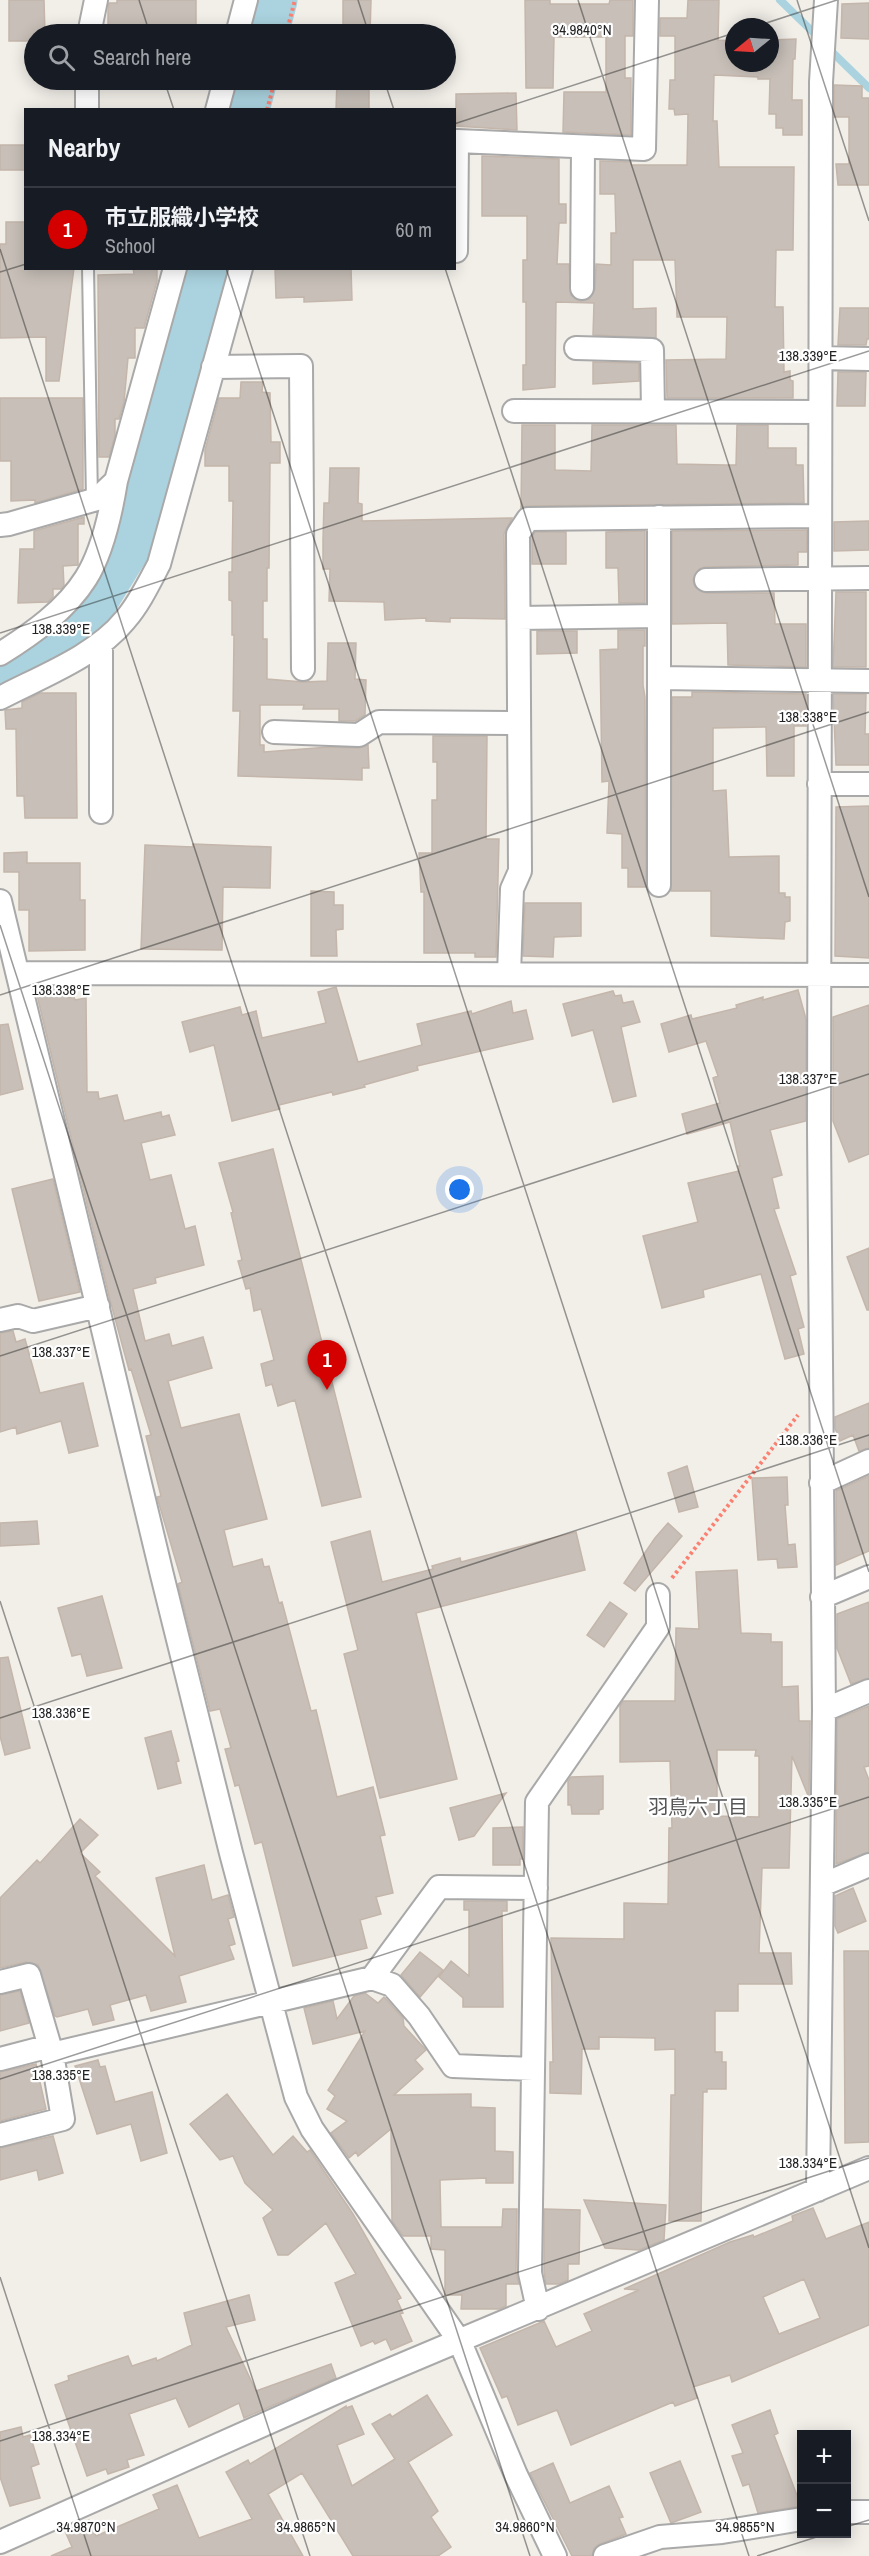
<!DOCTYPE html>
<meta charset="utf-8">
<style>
body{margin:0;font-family:"Archivo Narrow","Noto Sans JP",sans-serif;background:#242831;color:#f1f3f6}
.controls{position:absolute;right:18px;bottom:18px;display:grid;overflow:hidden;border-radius:0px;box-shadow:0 3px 15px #0003}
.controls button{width:54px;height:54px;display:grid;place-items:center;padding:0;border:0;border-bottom:2px solid #363941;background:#171b24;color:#f1f3f6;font:30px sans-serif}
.compass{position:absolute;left:725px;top:18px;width:54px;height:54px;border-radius:50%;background:#171b24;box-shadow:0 3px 15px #0003;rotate:252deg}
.you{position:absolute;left:460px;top:1190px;width:21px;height:21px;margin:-15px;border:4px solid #fff;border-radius:50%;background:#1a73e8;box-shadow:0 0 0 9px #1a73e833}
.badge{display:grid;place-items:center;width:39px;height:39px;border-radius:50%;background:#d40000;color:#fff;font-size:20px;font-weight:700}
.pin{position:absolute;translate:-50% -50px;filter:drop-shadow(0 2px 3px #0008)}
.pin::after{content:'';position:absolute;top:32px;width:21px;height:18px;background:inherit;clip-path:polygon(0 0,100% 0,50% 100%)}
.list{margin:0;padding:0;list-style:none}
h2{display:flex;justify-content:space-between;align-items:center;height:78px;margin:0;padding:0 24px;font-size:26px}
h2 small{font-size:20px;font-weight:400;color:#9ea1a6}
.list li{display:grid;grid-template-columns:39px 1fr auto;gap:18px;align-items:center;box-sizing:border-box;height:84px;padding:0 24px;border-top:2px solid #363941}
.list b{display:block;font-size:22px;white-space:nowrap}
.list p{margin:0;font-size:20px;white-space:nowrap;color:#9ea1a6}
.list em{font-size:20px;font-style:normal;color:#9ea1a6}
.icon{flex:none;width:33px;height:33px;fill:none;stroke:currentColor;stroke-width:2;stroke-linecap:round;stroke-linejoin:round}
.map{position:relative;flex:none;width:869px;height:2556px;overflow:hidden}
.search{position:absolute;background:#171b24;box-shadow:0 3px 15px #0003;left:24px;top:24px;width:432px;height:66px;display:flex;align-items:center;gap:15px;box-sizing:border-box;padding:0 21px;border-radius:33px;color:#9ea1a6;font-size:22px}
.panel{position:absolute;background:#171b24;box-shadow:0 3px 15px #0003;left:24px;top:108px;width:432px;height:162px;border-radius:0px}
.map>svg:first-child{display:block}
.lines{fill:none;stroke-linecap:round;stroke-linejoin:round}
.stream{stroke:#aad3df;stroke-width:8}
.river{stroke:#aad3df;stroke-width:45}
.building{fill:#c7bfb8;stroke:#c4b6ab;stroke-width:1.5;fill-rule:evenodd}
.service-casing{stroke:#a9a9a9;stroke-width:14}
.minor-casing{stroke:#a9a9a9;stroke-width:26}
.path{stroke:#fa8072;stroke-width:4;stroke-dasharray:3 3;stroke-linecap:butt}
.service{stroke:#fff;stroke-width:10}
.minor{stroke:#fff;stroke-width:22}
.ticks{fill:none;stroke:#222;stroke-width:1.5;stroke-opacity:0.45}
.labels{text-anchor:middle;stroke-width:4.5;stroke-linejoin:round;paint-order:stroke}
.neighbourhood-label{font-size:20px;fill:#555;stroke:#fff}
.ticks-label{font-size:15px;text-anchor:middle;fill:#222;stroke:#fff;stroke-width:4.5;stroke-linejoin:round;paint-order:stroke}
</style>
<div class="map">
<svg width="869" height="2556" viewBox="0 0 869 2556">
<rect width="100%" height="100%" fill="#f2efe9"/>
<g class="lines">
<path class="stream" d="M780,0L819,38
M827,47L869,88"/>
<path class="river" d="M266,34L275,0
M247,110L255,80
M0,678L46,647L96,600L139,530L206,268"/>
</g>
<path class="building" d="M9,0H44L45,34H34V41H9Z
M117,0H196V29L116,31V25H108V9L109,3H117Z
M343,0H371L370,34H343Z
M525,0H550V4H609L610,0H633V36H625V78H631V135L563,132L564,92H606V37H554L553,88H526Z
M688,0H719L718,40L734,41V63H770V40L796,39L795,59H793L792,100H802V135H783V128H776V114H769L770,79H758V77L714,75L713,121H717L719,167H794L793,250H776L775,307H783L784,372L790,371V380L793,381V398H667L666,360L726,359L727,317H677L675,260H633V309L656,308V338L593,335L594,303L556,302L555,387L523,390V365H526V302H523V260H527V216H482V156L559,159V204H566V223H559L557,264H569L571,295L581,301L589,299L595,289L596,264L611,265V233H616L615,194H600V161L631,162V165H687L688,114L675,115L674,109H669L670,80H675V36H660V18H687Z
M869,3V39L841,38L842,4Z
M337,80H369V110H336Z
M834,85L862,86V98H869V185H838L836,164H849V117H834Z
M516,93L517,130L456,126V94Z
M0,145H26V170H0Z
M6,222H26V268H74L59,381H46V337L0,338V244H6Z
M133,268H157V281L144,328H135V358H128L124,402L119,419H115V436L109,457H99L98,275L134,274Z
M275,268H351L352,300L304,302V297L276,298Z
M840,308H869V339H867L866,345H838Z
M593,362L639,363V381L593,384Z
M838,372H866L865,406H837Z
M241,382H263L262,392L270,393L271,442H280V463H270L269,568H267V601H263V639H267V679L303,682L327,681L328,643H356L355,679L366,680L365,715L355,721H339V709H303L304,705H260V745H264V752L329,747L359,748L368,745L369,768H362V780L238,776L240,711H233L234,635H232V601L229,600V572H232L233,501H229V466H205V450L219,398H240Z
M0,398H83V489L35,503V500L11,501V461H0Z
M522,425H555V470L591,471L592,425H676L677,464L725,465H736L737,425H768V448H796V465H803L804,503L528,506L521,508Z
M330,468H359L358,503L362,504V521L512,518L504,534L505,619L450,618V622L426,621V618L385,620L384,602L329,601L330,569H323V539L324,503H329Z
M84,517V524H78V565L63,566L64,586L61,589H53V597L48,602L18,603L20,549H34V531Z
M869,521V550L834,551V522Z
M807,530V552H798V565L705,567L699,569L693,580L695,587L706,593H774L775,624H806V667L728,665L727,623L672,624V531Z
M645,531V603H619L618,568H606V532Z
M535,532H566V564H532V538Z
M836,592H866V667H833Z
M618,630H645V646H643V685L645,697L646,887H628V868H622V834L607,833L609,781L602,782L600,650L618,649Z
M537,631H577V653L537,654Z
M692,692L806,694V726H794V776H767L766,727L713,728V791L726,790L729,857L779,856V893H785V897H790V921L785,922L784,939L711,936V891H671L672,697H692Z
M40,693H76L77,818H25L24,796H17L16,729H6L5,710L22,708V702Z
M833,694H866L865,734H869V765H836Z
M433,736H487L486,839H499L496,957H475V953H424V892H421L419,853H432V800H437V762H433Z
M869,806V958L835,956L836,807Z
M193,844L271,847L270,888L223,887L222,950L141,949L145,845L193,847Z
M27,852V863H80V900H85V950L29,951V910H19V872H4V853Z
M311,891L334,892V905H343V929L336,930L337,956H311Z
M525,903H581V936L554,937L553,957L523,956Z
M53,987H65L68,998L74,997L75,1000L86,998L87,1092H98L99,1099L117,1095L124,1121L161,1112L162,1117L169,1115L175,1135L141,1143L150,1180L171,1175L185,1229L195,1226L204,1265L155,1278L156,1283L133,1289L145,1341L169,1334L172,1346L203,1337L212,1368L168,1381L181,1428L239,1414L267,1519L224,1530L233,1567L262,1559L264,1567L269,1566L279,1603L282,1602L311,1711L316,1710L337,1797L373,1787L385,1835L380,1836L393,1893L376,1897L381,1914L360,1920L367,1948L293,1966L262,1842L255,1844L239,1785L235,1786L225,1749L231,1748L220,1709L210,1711L178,1584L182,1582L157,1497L161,1496L146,1436L151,1435L131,1369L129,1370L110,1300L36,991Z
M336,987L358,1062L422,1045L417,1024L471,1011L472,1014L511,1001L513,1013L526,1010L533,1039L417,1066L418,1070L364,1085L365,1087L333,1095L332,1092L279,1105L280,1109L232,1121L214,1045L190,1052L182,1022L240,1007L242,1015L256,1011L262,1038L326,1023L318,992Z
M798,990L806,1019V1121L770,1130L782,1175L772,1178L779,1208L774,1209L796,1274L790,1276L804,1327L798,1329L804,1354L785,1359L761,1274L703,1290L704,1297L662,1308L643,1236L698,1222L688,1183L739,1171L738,1166H740L730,1122L687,1134L682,1114L720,1103L713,1078L718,1076L706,1041L669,1052L661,1024L691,1015L692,1019L737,1008L736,1005L763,997V1000Z
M613,991L615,996L621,995L623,1003L633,1001L640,1022L621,1027L636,1096L613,1102L593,1030L572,1036L563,1004Z
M869,1005V1154L849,1162L833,1121V1017Z
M8,1024L23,1089L0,1095V1025Z
M273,1149L361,1497L322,1506L295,1400L278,1406L272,1384L266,1386L261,1364L274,1360L261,1309L254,1311L250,1288L246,1289L238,1261L242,1260L231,1213L233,1212L219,1163Z
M53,1179L80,1292L39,1301L12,1189Z
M869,1248V1310H867L847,1257Z
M13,1331L16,1342L25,1339L40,1393L83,1383L98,1446L69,1453L61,1421L17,1434L16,1427L0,1432V1333Z
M869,1403V1448L859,1451L853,1435L840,1441L835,1428V1417Z
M687,1466L698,1507L679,1512L668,1473Z
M869,1476V1551L836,1565V1491Z
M787,1477L788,1505H785L788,1545L795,1544L797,1567L778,1568L777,1559L758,1560L752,1478Z
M37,1521L39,1544L0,1546V1523Z
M668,1523L682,1536L635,1591L624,1583L655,1538Z
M370,1531L382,1582L433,1569L432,1566L460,1558L461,1562L576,1532L585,1570L416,1613L457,1779L380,1798L344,1654L358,1650L331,1542Z
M737,1570L741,1633L771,1634V1642H782V1687L798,1686L799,1721H810L809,1798L792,1756L789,1868H762L759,1953H791L792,1984H738V2011H715V2052H722V2062H726V2089H707V2092H703L701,2221H669L671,2095H675V2049L655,2050V2038L599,2037V2049H582L581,2094L550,2093V2062H553L551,1938L624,1939V1903L668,1904L669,1828H672L670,1761L620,1762V1706L623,1701H675L676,1628L699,1629L696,1572ZM717,1750H756L755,1756H759V1817L717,1816Z
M102,1596L122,1668L87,1676L81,1654L72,1656L58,1608Z
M610,1602L627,1614L604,1647L587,1635Z
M869,1602V1678L851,1684L837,1648V1614Z
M8,1657L30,1748L5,1755L0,1736V1658Z
M869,1706V1766L864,1767L869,1780V1852L836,1864L837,1719Z
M171,1731L179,1761L176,1762L181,1783L158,1789L145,1738Z
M603,1776V1809L599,1810V1814H572L571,1805H568V1781L571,1777Z
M506,1793L474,1836L459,1840L450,1808Z
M80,1819L98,1835L80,1853L100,1872L95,1876L175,1956L156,1878L204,1865L212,1900L228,1895L234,1917L228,1919L235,1944L229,1946L234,1959L179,1976L186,2002L151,2011L146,1995L110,2005L114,2020L93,2025L88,2009L57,2017L55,2016L38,1965L26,1962L0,1968V1898L37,1860L40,1863Z
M523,1827V1859H520V1865H493V1828Z
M853,1888L866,1921L838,1933L835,1926V1896Z
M464,1901H507V1911H502L503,2007H463V1998L439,1977L451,1961L469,1976V1910H464Z
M844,1951H869V2142L845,2143Z
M420,1952L443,1970L420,1997L401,1975Z
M20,1991L29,2023L0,2031V1995Z
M365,1993L378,2003L384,1997L403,2018L404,2026L426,2050L415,2060L423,2069L394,2095L471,2094V2107L495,2108V2151L513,2152V2183H486V2178L440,2180L441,2227H502L503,2209H517L516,2273L519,2284H506V2306L499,2309H461L462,2295H445V2250L431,2249V2236H403L392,2221L391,2129L358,2156L356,2152L349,2158L331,2133L347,2121L327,2109L335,2096L328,2090L365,2031L313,2044L304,2008L333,2001L337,2019L354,1996Z
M98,2060L100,2067L105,2066L115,2102L152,2092L167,2153L141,2161L131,2124L97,2134L75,2066Z
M36,2064L46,2109L0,2121V2072Z
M227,2094L273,2155L293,2136L307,2152L310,2150L353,2214L401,2298L397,2300L403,2313L400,2314L412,2341L391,2350L386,2339L375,2344L373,2341L361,2346L335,2283L356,2274L326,2223L288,2255H278L263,2218L273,2210L245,2183L233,2156L220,2160L190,2124Z
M53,2136L63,2173L39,2180L37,2170L0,2180V2148Z
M584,2200L666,2205L664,2240L639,2250L605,2248Z
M813,2208L826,2239L869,2222V2325L732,2382L730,2375L693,2387L697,2398L675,2406L673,2402L571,2445L557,2410L518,2425L507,2396L502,2398L480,2348L544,2321L556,2347L592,2331L584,2314L639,2290L624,2289L730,2242L753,2235L754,2237L793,2221L792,2216ZM804,2279L820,2318L779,2334L763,2297Z
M544,2209L580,2210L579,2264H568V2280L559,2284H546L544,2272Z
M249,2295L255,2320L226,2327L256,2391L331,2364L336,2378L244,2418L239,2403L189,2427L176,2398L129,2414L144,2455L127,2460L129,2467L108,2474L106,2469L87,2476L55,2385L69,2380L68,2376L128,2356L132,2366L156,2358L157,2361L192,2345L184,2313Z
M427,2395L452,2435L408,2462L438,2511L431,2517L451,2547L438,2556H353L302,2473L268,2494L303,2556H51L72,2547L65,2531L89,2520L96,2536L159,2509L153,2495L177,2485L199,2538L252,2519L226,2472L248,2460L250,2464L346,2406V2408L352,2406L364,2434L337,2445L352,2486L395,2459L372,2424L390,2414L392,2417Z
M770,2410L778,2433L774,2435L801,2506L758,2513L749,2484L743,2486L732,2456L743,2453L732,2425Z
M21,2427L23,2437L30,2435L39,2464L31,2467L40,2498L10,2506L0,2477V2432Z
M680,2461L701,2512L671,2523L650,2473Z
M553,2463L570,2503L609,2486L623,2517L619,2518L626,2534L600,2544L594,2548L592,2556H572L530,2473Z"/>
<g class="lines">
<defs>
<path id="service" d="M88,268L92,500"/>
<path id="minor" d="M89,34L96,0
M237,34L246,0
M87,80V110
M217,110L225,80
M456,251L457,141L644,149L647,0
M582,288L583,147
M576,348L652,350L653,411
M820,358L869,359
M213,367L301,366L303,669
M514,411L820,412
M659,517V885
M0,525L9,524L97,499L116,481L175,268
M706,580L869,578
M519,618L659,616
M101,644V812
M0,654C32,634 66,610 86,578C103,551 111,512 116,481
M659,678L869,681
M0,698C40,677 96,656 125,620C139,604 149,583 159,564L241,268
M274,732L359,735L379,722L519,723
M819,784H869
M0,901L162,1575L231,1853L296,2097L312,2129L460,2342L516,2475L555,2556
M19,973L869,975
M509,974L512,889L520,871L518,534L528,519L820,516
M0,1320L18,1316L33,1321L98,1306
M821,1483L869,1461
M822,1597L869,1577
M824,1710L869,1691
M822,1885L869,1865
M372,1978L392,1985L419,2016L453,2066L533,2069
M0,1982L29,1975L52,2054L63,2119L0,2135
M52,2054L372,1978L439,1887L536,1888
M0,2059L50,2046
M818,2190L824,1710L819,1130L821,82L826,0
M538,2309L530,2273L537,1802L658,1627V1595
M846,2512H869
M0,2542L337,2392L869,2168
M605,2556L660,2537L722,2532L802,2519"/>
</defs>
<use href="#service" class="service-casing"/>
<use href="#minor" class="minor-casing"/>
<path class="path" d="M286,34L295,0
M267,110L275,80
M672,1578L798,1415"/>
<use href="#service" class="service"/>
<use href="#minor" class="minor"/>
</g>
<path class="ticks" d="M139,0L150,34M358,0L369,34M578,0L869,897M797,0L869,221M754,27L837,0M164,80L174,110M384,80L394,110M454,124L734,33M0,249L749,2556M226,268L869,2248M445,268L869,1572M0,272L26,264M0,633L869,351M0,925L530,2556M0,995L869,712M0,1356L869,1074M0,1601L310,2556M0,1718L869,1435M0,2079L869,1797M0,2277L91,2556M0,2441L869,2158M846,2527L869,2520M757,2556L826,2534"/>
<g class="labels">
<g class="neighbourhood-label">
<text x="698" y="1814">羽鳥六丁目</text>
</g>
</g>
<g class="ticks-label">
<text x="582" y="35">34.9840°N</text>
<text x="808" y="361">138.339°E</text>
<text x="61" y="634">138.339°E</text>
<text x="808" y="722">138.338°E</text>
<text x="61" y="995">138.338°E</text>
<text x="808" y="1084">138.337°E</text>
<text x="61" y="1357">138.337°E</text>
<text x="808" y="1445">138.336°E</text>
<text x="61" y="1718">138.336°E</text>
<text x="808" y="1807">138.335°E</text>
<text x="61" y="2080">138.335°E</text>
<text x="808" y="2168">138.334°E</text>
<text x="61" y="2441">138.334°E</text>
<text x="86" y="2532">34.9870°N</text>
<text x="306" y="2532">34.9865°N</text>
<text x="525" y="2532">34.9860°N</text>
<text x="745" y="2532">34.9855°N</text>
</g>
</svg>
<div class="controls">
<button>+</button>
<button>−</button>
</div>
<svg class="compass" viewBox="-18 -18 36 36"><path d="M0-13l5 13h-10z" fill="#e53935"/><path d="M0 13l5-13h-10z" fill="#9ea1a6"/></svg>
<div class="you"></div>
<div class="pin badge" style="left:327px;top:1390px">1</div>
<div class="search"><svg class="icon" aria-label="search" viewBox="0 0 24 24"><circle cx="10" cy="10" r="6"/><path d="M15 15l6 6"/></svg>Search here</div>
<section class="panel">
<h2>Nearby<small></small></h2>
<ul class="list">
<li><span class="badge">1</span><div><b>市立服織小学校</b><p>School</p></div><em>60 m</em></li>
</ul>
</section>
</div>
